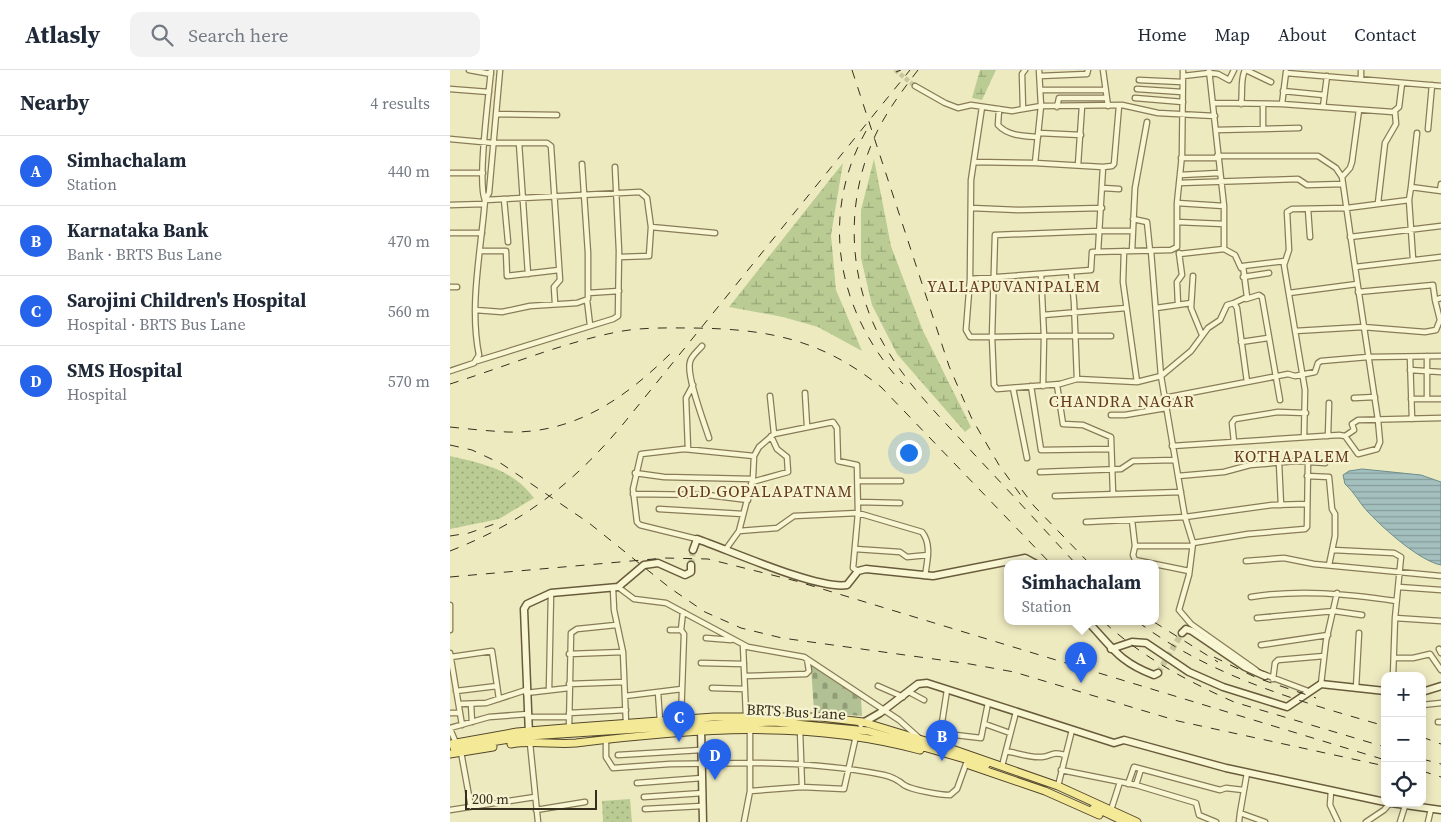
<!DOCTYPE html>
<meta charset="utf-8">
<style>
body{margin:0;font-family:"Source Serif 4",serif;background:#f2f2f3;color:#1f2937}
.controls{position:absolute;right:15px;bottom:15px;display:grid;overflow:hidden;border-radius:10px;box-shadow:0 2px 12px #0003}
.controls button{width:45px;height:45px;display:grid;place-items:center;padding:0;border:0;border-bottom:1px solid #e0e1e3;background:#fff;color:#1f2937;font:25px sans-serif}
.scale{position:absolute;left:15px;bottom:12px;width:132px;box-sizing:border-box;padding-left:5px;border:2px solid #372f1d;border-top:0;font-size:14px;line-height:18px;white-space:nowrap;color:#372f1d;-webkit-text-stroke:4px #f6f3d0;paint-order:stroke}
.you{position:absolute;left:458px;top:382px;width:18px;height:18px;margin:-12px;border:4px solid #fff;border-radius:50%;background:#1a73e8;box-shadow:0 0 0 8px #1a73e833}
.badge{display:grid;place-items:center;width:32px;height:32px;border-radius:50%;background:#2563eb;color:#fff;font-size:16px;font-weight:700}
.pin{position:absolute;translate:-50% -41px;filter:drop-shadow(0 1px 2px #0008)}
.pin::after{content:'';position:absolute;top:26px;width:18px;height:15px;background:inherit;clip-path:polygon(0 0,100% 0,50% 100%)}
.popup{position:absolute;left:554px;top:490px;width:155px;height:65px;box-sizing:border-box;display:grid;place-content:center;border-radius:10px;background:#fff;filter:drop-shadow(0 1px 4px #0005);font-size:16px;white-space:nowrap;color:#747a83}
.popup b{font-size:19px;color:#1f2937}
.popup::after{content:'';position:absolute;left:50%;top:100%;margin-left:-10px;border:10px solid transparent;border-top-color:#fff}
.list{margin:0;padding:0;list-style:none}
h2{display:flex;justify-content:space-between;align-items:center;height:65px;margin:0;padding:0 20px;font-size:21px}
h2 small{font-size:16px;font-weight:400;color:#747a83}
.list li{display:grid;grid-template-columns:32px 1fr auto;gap:15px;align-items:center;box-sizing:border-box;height:70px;padding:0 20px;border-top:1px solid #e0e1e3}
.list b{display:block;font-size:19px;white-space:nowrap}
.list p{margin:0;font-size:16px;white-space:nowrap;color:#747a83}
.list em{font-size:16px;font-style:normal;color:#747a83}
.icon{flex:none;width:28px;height:28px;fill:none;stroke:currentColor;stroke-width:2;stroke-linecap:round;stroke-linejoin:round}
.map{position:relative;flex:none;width:991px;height:752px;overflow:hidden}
header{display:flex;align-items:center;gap:30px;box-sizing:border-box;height:70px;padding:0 25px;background:#fff;border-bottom:1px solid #e0e1e3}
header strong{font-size:24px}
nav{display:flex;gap:28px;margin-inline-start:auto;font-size:18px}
.search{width:350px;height:45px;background:#f2f2f3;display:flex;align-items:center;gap:12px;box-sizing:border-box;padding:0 18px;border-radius:10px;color:#747a83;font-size:19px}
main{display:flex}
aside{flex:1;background:#fff}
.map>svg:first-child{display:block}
.grass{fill:url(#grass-dots)}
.wetland{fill:url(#wetland-marsh)}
.cemetery{fill:url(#cemetery-stones)}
.water{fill:url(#water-rules);stroke:#6a8e8d}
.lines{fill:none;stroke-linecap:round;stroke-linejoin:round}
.street-tunnel{stroke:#c9c59f;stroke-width:4.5;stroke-dasharray:4.5 2;stroke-linecap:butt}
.secondary-tunnel{stroke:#c9c59f;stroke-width:6;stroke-dasharray:6 3;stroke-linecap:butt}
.street-casing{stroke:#887b58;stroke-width:7}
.secondary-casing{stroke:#695c3b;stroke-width:9}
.primary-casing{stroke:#55482c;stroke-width:9}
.street{stroke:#f9f6d3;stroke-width:4.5}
.secondary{stroke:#f9f6d3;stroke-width:6}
.primary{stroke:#f3e997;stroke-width:7}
.rail{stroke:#372f1d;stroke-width:1;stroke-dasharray:9 9;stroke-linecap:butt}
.labels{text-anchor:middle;stroke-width:4.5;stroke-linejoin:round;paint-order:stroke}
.street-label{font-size:15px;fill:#372f1d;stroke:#f6f3d0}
.neighbourhood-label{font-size:16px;letter-spacing:1px;fill:#643a1b;stroke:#f6f3d0}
</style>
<header>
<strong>Atlasly</strong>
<div class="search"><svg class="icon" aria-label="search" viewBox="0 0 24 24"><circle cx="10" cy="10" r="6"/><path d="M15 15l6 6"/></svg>Search here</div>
<nav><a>Home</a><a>Map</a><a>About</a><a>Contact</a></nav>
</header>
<main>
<aside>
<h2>Nearby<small>4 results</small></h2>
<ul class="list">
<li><span class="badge">A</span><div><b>Simhachalam</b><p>Station</p></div><em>440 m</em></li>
<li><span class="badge">B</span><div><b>Karnataka Bank</b><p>Bank · BRTS Bus Lane</p></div><em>470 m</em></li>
<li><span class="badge">C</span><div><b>Sarojini Children's Hospital</b><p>Hospital · BRTS Bus Lane</p></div><em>560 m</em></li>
<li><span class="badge">D</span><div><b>SMS Hospital</b><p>Hospital</p></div><em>570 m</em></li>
</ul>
</aside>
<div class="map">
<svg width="991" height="752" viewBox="0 0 991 752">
<defs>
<pattern id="grass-dots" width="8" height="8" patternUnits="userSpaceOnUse" patternTransform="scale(1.25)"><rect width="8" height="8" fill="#bacc94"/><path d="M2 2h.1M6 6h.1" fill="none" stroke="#98a678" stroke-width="1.8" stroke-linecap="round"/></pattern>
<pattern id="wetland-marsh" width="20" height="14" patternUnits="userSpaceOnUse" patternTransform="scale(1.25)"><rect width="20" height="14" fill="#bacc94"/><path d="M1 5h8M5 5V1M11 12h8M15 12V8" fill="none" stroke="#98a678"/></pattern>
<pattern id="cemetery-stones" width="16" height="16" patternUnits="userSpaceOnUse" patternTransform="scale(1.25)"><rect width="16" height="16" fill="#b2c194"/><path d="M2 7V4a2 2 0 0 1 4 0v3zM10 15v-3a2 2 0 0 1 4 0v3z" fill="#929d78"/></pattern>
<pattern id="water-rules" width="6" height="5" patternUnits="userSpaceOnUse" patternTransform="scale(1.25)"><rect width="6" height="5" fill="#a3c0be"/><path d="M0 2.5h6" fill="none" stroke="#869c9a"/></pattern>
</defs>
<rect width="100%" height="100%" fill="#eeeac0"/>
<path class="grass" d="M0,386C34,394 62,399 84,428L49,449L0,459Z
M180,729L182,752H153L152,731Z"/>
<path class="wetland" d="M530,0H546L532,30L522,28Z
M424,89L441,176L473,261L521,357L515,362L447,284L422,235L411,188V140Z
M393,93L381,165L386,220L412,281L368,257L333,247L279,237Z"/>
<path class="cemetery" d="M361,595L411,628L412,646L364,642Z"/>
<path class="water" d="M912,399L971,405L991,412V495C970,491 935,460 919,443C910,434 905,423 895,414L893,405L899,401Z"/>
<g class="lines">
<path class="street-tunnel" d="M445,0L465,16"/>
<path class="secondary-tunnel" d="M241,495L243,480
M708,603L732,563"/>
<defs>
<path id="street" d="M19,0L41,4
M589,0L591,36L585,93L653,97L648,182
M653,0L658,36
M796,0L821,12
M759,3L768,4L779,10L784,0
M836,3L991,16
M590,6L637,4L638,0
M733,6L759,3
M911,9V0
M689,10L732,12
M465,16L495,33L508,38L521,35L562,41L591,36L672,35L708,43L765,46
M0,19L39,22
M687,19L732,22
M591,20H655
M833,21L874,25
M685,28L733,32
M763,33L832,34L836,2
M791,34C793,22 790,10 795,0
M832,34L943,42L949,37L952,13
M532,37L521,110L520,209L641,200L642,182L721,180L727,177V133L732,85L733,0
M607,37L609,28H656
M873,37L877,6
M549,39L548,55C558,66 574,66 588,67
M573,39L572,4L575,0
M46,44L107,45
M813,59V35
M978,59L982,15
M766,60L849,58
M589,63L631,65
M0,69L43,73H97L101,76L110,210L104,217L105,233
M69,73L78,204
M767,86H868L886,98L892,107L905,197
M731,88H768
M524,92L585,93
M628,95L632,36
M653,97L662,96L664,94L669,36
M0,103H33
M730,105L769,103
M892,107L900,98L902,92L909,40
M729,113L848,109L857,115L893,114
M961,117L967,63
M653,118L669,119
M990,121L991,114
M54,129L58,172
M35,130L190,122L197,128L201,157L265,163
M35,130L39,123L50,0
M727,133L774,136
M928,133L935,73L946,54L945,42
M0,135L34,134
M521,138L569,140L652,138
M858,139L860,167
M683,149L697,152L700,181
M727,152L774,154
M0,163H32
M900,167L991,156
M774,179L785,185L791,198
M31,181H56L57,206L109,200
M674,181L673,212L687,312
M682,181L685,118L697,52
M701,181L711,306L735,447L743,473L739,505L729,540L741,554L806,600
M729,184L774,179V136L759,0
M170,187L199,186L201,157
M963,189L959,130L961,117L991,121
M621,202L624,232L627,309
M591,204L594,266H661
M743,206L741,238L752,265
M793,207L819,203
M520,209L516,260L520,267H542L544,315L547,319L610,314L627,309L687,312L711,306L741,281L758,258L770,250L777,235L784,233L787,238L797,312
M0,217H7
M908,222L983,215L985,230L991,228
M138,223L169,221
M839,223L907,214
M796,229L809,225L812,227L830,330
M137,230L140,255
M784,233L797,227L793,196L835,191
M728,235L727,212L732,205L729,183
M706,238L741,233
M25,240L52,242L80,236L127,233L138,229V183L132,94
M593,245L676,238
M845,261L913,257L975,262L986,260L990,250L985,230
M791,272L818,268
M252,276C248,281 241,286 240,292C236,306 254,352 259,368
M977,286V329
M960,287L962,349
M27,291L163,249L168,246L169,181L165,97
M960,300L991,302
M0,301L24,293L29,285C19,235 31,181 35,130C27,113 39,24 41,0
M607,315L613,354L633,355L661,367L663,424
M581,316L591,380L661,379
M593,316L594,266L542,267L545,165L649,161H683
M563,318L577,388
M355,323L357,356
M320,326L324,364
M714,328L838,304L845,306L865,302L868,293L871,291L918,287L991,286
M904,328L925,327
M961,329H991
M661,345H675L716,338
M878,366L879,333
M895,366L904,360L902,354L908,350L991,348
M854,367L855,320L834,195L839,180L837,142L842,139L897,138L959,130
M784,372L782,353L785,349L828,342L856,343
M722,376L889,365L895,366L908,384L927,379L930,372L928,350L905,197L991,187
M238,379L236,328L243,315
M829,393L831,435
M590,402L671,399L683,391L725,390
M185,403L214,407L303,409
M728,406L774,402L800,395L847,391L875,393
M857,406L879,407L882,439L885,444V466L879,495
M408,411H451
M302,412L338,402L337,387L327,379L321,366
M183,424L258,425L298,430
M605,426L731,422
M408,432L450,433
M209,439L293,444
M682,450L685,476H742
M636,452L735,447L822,435L857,434
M289,461L303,407L304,386L309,377L324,364L383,352L387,358L388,391L407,395L408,443L403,498L408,501
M247,469L190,455L187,452L183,419L191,384L234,379L304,386
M743,473L798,464L855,459L857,457L858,392
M685,476L683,485L685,490L739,501
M276,479L289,461L327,458L344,446L408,443L472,462C482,474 477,492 475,506
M405,479L450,482L457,487L478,485
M883,480L944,483L951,487L945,548L943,606
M796,491L834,488L864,494L991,506
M168,517L184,529L216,533L298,577L354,587L449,650L468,667
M949,517L991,520
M163,519L164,540L173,582L176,653
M801,527C850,519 897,524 946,531
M0,535V560
M807,548L884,541L912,545
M945,548L991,551
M220,560H231L234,564L231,649
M231,560L233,542
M256,568L281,570
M293,575L296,646
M811,575L878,565
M989,579L991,583
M0,583L12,655
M119,584L173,582
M1,587L42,581L49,629
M944,588H963L980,584L991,600
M251,593L294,594
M813,604L858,621
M295,606L356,604L359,601L357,589
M823,609L825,593L828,590L874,586
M119,614L174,612
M871,614L876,571L887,523
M428,616L453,627
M262,618L295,619
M906,618L909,563
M99,620L101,523
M497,620L491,659L497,664L531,668L538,633
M6,621L47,616
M208,622L210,651
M459,622L474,630
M76,623L119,618
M175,626L232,619
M9,634L36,633L76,620
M21,634L22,652
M972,635L991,633
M0,643H10
M119,643L176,640
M78,647H119
M988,652H991
M535,654L560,663
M119,657L121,563L127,559L166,555
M0,658L39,647L78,644
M0,659L6,673
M300,659V693C346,693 389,696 434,705C443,707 448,710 454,715C462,720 490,725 500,725L507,719L516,694
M350,660L352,717
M156,669V687L163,698L220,694L300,693V721
M80,673L88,752
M556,681C567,683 580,688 592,687C602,686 602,681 615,685
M11,682L21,737
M168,685L251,680
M552,696L566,642
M611,700L686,715L691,699
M797,703L790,743L815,752
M187,713L252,708
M678,714L684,697L770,720L776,718L793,720
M686,715L746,733L749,745L766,752
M608,716L622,660
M881,721L880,735L888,752
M194,727L253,723
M195,739L252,736
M0,740L85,727
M86,740L135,732
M661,740L670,712
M294,752L300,721L352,717L394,719L406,666
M789,752L790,743
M916,752L934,740L940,733
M950,752L955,736
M978,752L981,739"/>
<path id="secondary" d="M243,480L247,469C279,480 368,520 397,515L408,501L416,499L483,506L575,488L586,494
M638,552C662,577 669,592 704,605L708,603
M732,563L736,559L742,561L795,597L815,606
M661,579L682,572L696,573L739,602L773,617L837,637L871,614L935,621
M972,622L991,616
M411,654L430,643L468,614L477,613L664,673L674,670L776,698L935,732
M251,659L253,752
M79,665L74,539L77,534L101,523L168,517L194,495L208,493L235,505L241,502V495
M941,733L991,740"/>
<path id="primary" d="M0,674L67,662L127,657L264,647H371L413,652L502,679L608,716L687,752
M61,674C82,670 105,675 126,673C242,659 356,649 470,680
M4,678L79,666L249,655L324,652L418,661L536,695
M0,684L43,677
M519,695L595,721L649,745
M644,737L675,752"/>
</defs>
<use href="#street" class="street-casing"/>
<use href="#secondary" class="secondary-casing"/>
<use href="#primary" class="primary-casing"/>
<use href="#street" class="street"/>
<use href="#secondary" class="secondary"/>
<use href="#primary" class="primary"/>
<path class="rail" d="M402,0L499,296L522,349L549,395L572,427
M468,0C452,21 436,42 425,66C393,136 398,218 439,283C462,320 494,351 524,384C558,420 592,457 626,494
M446,2L451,0
M416,61C368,148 388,244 453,314
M0,314C54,297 112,273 167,262C192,257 218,258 243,258C318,259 371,269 431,317L601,494
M0,357C19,359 38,361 57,362C124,364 174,329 220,284
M0,375L22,380L52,394L139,453L220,518L255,542L291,558L332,568L520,594L564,602L728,651L935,696
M572,420L584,436L640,494
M0,466L19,463L50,452
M0,481C74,452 123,414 174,353L460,0
M0,507L215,488L258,489L346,511L932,689
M654,552C692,587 737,611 784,632L935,677
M688,552C762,607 848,631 935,656
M704,552L768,592
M764,587L807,608L866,628
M972,667L991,674
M972,689L991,694
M972,701L991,707"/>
</g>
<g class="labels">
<g class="street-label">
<text transform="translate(346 642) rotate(3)" y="5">BRTS Bus Lane</text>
</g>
<g class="neighbourhood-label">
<text x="564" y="222">YALLAPUVANIPALEM</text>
<text x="672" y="337">CHANDRA NAGAR</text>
<text x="842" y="392">KOTHAPALEM</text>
<text x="315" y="427">OLD GOPALAPATNAM</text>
</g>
</g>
</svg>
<div class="controls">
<button>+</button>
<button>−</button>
<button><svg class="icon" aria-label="locate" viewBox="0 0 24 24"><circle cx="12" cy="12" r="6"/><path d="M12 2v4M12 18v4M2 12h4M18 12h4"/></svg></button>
</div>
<div class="scale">200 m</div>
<div class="you"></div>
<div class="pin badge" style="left:631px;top:613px">A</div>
<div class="popup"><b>Simhachalam</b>Station</div>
<div class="pin badge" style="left:492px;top:691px">B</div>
<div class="pin badge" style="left:229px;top:672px">C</div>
<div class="pin badge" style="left:265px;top:710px">D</div>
</div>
</main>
